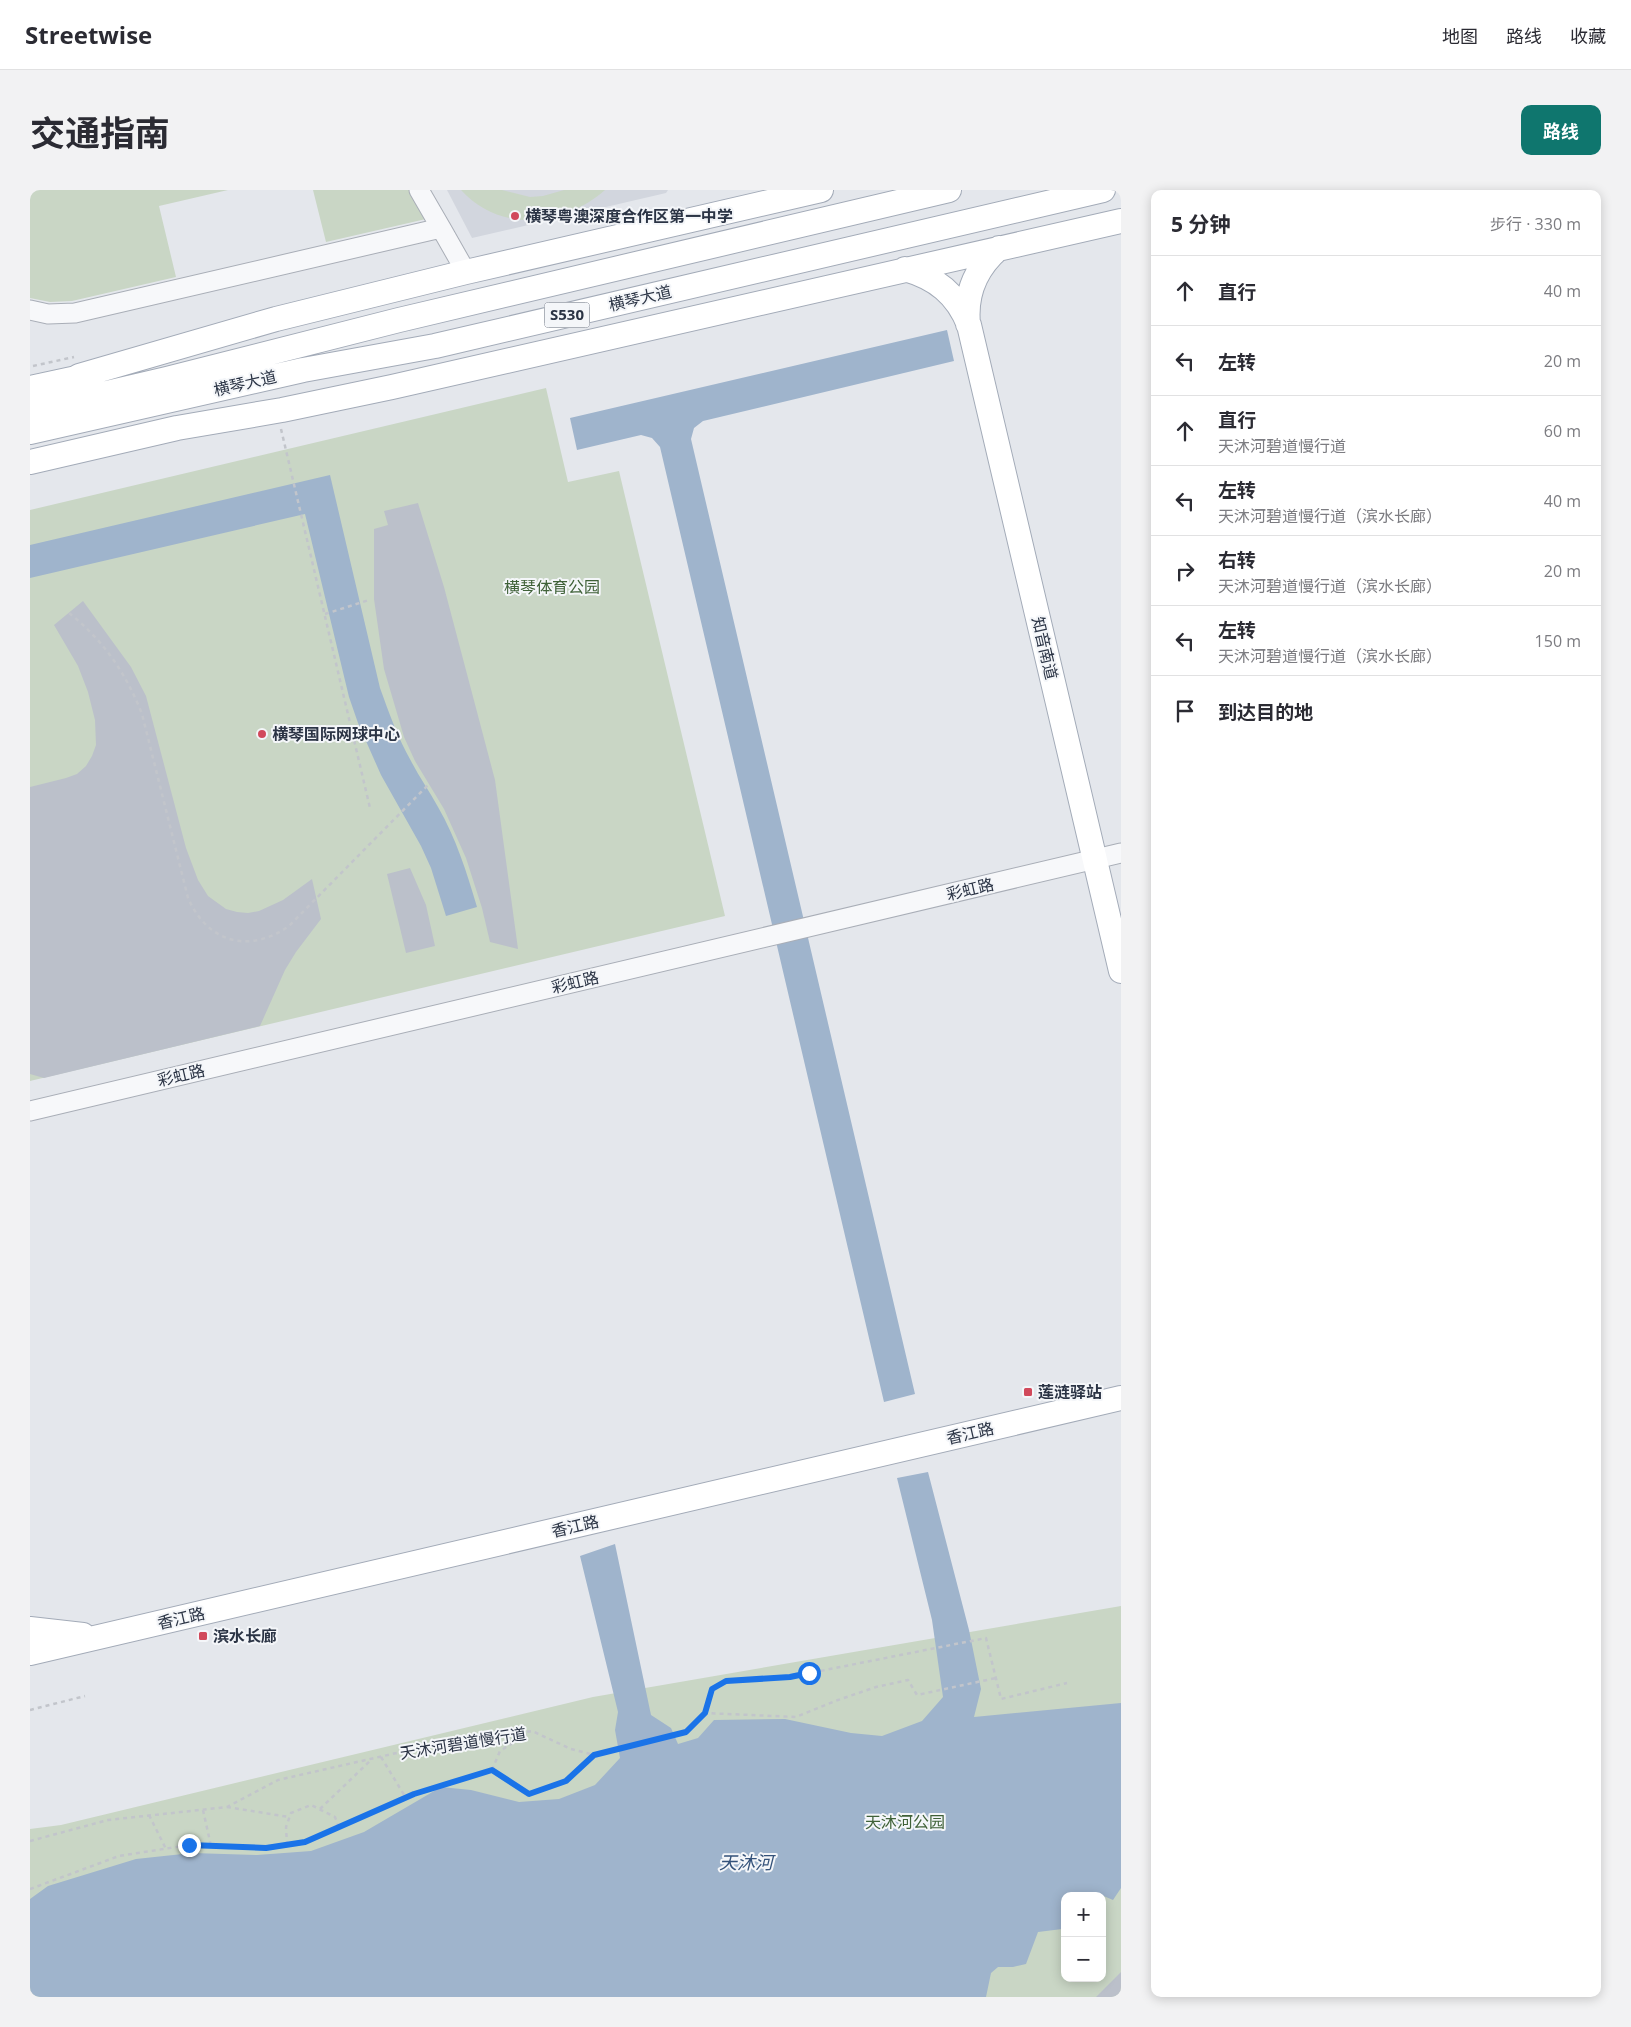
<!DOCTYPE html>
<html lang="zh">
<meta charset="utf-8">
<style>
body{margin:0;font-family:"Open Sans","Noto Sans SC",sans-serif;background:#f2f2f3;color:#2b2b33}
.controls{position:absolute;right:15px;bottom:15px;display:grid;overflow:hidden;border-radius:10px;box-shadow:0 2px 12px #0003}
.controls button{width:45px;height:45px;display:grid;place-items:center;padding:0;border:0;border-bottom:1px solid #e1e1e2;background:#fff;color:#2b2b33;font:25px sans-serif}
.stop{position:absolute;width:15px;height:15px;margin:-11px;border:4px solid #1a73e8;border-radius:50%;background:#fff}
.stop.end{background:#1a73e8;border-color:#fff;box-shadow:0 1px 5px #0008}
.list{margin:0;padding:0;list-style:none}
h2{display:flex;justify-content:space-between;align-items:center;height:65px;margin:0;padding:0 20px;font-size:21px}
h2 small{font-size:16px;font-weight:400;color:#7c7c81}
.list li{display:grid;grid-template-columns:32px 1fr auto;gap:15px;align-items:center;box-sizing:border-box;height:70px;padding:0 20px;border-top:1px solid #e1e1e2}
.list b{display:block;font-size:19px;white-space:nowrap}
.list p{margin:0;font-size:16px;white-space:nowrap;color:#7c7c81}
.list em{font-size:16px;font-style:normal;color:#7c7c81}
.icon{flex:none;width:28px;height:28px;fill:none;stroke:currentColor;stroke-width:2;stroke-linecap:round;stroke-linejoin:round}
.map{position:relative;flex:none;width:1091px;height:1807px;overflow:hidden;border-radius:10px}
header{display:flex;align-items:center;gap:30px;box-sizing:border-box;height:70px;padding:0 25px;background:#fff;border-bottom:1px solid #e1e1e2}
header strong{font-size:24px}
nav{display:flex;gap:28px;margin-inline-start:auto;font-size:18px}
.intro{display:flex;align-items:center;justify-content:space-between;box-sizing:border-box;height:120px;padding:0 30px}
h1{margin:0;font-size:35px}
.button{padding:12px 22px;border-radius:10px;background:#0f766e;color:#fff;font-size:18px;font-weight:700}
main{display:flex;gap:30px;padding:0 30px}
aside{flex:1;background:#fff;border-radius:10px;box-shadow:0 2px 12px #0003}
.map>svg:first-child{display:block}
.built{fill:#d2d6de}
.green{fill:#c9d6c5;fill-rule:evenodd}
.water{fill:#9fb4cc}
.building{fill:#bbc0ca}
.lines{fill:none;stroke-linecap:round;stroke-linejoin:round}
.minor-casing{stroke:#a9aeb7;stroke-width:21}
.major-casing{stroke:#a3abb8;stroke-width:26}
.path{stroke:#c2c5cb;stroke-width:2.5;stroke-dasharray:4 4;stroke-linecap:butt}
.minor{stroke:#f7f8fa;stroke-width:19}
.major{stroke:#fff;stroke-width:24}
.route{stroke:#1a73e8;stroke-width:6}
.poi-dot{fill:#d1495b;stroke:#f4f6f9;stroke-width:2}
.labels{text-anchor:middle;stroke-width:4;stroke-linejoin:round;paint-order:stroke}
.shield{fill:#f4f6f9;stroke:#676e7b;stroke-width:1}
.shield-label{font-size:15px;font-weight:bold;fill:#2b3445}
.poi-label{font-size:16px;font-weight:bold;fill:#2b3445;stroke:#f4f6f9;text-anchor:start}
.street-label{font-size:16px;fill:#2b3445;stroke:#f4f6f9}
.park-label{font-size:16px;fill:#3f6138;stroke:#f4f6f9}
.water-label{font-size:18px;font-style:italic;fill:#34527a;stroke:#f4f6f9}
</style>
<header>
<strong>Streetwise</strong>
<nav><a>地图</a><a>路线</a><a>收藏</a></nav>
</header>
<div class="intro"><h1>交通指南</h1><a class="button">路线</a></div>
<main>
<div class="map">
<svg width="1091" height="1807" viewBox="0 0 1091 1807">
<rect width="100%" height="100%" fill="#e4e7ec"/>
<path class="built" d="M417,0H638L636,3L442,48Z"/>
<path class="green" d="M0,0H198L129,16L146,87L42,111L20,112L0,108Z
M283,0H379L396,29L296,52Z
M431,0H472L500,7L513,6L534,0H575C534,36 471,44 431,0Z
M516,198L538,292L589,281L695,726L0,891V320Z
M1091,1416V1807H0V1639L31,1635L563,1507ZM1035,1706H1072V1788H1035Z"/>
<path class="water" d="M917,140L924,171L673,231L664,238L661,249L885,1204L854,1212L630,257L622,248L611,245L547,260L540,228Z
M300,285L350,498C359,523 368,548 381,571C389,587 400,602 408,617C426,648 437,683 447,717L416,726L401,678L391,656L351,585L328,533L319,507L275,324L0,388V355Z
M898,1282L939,1440L951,1499L944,1527L1091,1513V1698L1083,1710L1069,1704L1035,1706V1736L1032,1739L1008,1742L996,1774L983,1777H968L961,1783L956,1807H0V1709L18,1696L106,1669L162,1663L227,1665L281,1661L334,1642L411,1597L441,1600L489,1612L529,1609L565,1595L590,1568L585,1540L588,1522L550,1366L585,1354L621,1525L641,1538L648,1554L668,1548L684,1530L755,1529L821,1543L852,1546L892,1531L913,1507L902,1430L867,1288Z"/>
<path class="building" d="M388,313L414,397L465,590L488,759L460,752L452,718L436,668L414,619L385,571L374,547L354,479L344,409V339L358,335L354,321Z
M53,411L101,477L116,506L156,658L168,690L178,706L196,719L207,722L218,723L229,721L253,710L282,689L291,729L266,762L255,780L230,836L14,888L0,884V597L36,588L47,584L56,576L62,566L66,555L65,530L58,502L48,476L24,435Z
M380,678L396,715L405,756L376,763L357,684Z
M1091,1782V1807H1066Z"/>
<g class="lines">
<defs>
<path id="minor" d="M389,0L411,38
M0,120L18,124L45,123L411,38L436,82
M0,921L1091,663"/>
<path id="major" d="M875,79C906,88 927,104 939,135L1091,781
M938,134C935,103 946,78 969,58
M49,186L246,129L436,82L791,0
M0,198L65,184
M0,221L137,189L369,130L919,0
M0,242L273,180L405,156L1073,0
M0,272L147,238L252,220L362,197L1091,31
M0,1439L53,1445
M0,1463L1091,1208"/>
</defs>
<use href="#minor" class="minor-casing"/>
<use href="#major" class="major-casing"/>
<path class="path" d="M3,176L44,167
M251,239L340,618
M39,423C73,450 96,483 112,524L158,708C178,753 219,764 259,736L399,594
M295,424L339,410
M0,1520L55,1506
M675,1523L683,1499L696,1491L760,1487L956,1448L971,1509L1037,1493
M351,1567L376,1608
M462,1580L470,1561L500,1542
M197,1617L259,1627
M290,1619L342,1569
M173,1620L181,1656
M119,1625L136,1659
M0,1651L78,1630L197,1617L248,1590L384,1559L502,1541L541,1559L564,1565L656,1542L675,1523L766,1527L808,1510L846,1497L878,1490L887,1505L966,1488
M257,1655L256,1637L261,1623L281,1615L305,1627L309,1638
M0,1699L89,1666L159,1655L236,1658L275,1652L384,1604L462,1580L499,1604L536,1591L564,1565"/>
<use href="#minor" class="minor"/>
<use href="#major" class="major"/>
</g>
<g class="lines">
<path class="route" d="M159,1655L236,1658L275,1652L384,1604L462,1580L499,1604L536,1591L564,1565L656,1542L675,1523L682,1499L696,1491L760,1487L779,1483"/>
</g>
<g class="poi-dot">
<circle cx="485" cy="26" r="5"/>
<circle cx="232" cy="544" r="5"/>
<rect x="993" y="1197" width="10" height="10" rx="2.5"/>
<rect x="168" y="1441" width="10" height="10" rx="2.5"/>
</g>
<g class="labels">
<rect class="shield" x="514.5" y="112.5" width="45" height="25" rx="4"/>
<g class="shield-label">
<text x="537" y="130">S530</text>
</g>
<g class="poi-label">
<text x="495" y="32">横琴粤澳深度合作区第一中学</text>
<text x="242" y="550">横琴国际网球中心</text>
<text x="1008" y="1208">莲涟驿站</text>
<text x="183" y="1452">滨水长廊</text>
</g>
<g class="street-label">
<text transform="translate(610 108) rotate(-13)" y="6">横琴大道</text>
<text transform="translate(215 193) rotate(-13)" y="6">横琴大道</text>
<text transform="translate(1015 458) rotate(77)" y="6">知音南道</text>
<text transform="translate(940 699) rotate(-13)" y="6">彩虹路</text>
<text transform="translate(545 792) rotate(-13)" y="6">彩虹路</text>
<text transform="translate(151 885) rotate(-13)" y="6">彩虹路</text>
<text transform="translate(940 1243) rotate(-13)" y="6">香江路</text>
<text transform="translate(545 1336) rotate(-13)" y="6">香江路</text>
<text transform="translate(151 1428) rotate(-13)" y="6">香江路</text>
<text transform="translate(433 1553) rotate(-9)" y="6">天沐河碧道慢行道</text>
</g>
<g class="park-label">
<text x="522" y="403">横琴体育公园</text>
<text x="875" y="1638">天沐河公园</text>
</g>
<g class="water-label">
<text x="716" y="1679">天沐河</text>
</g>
</g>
</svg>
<div class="controls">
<button>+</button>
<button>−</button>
</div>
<div class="stop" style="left:779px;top:1483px"></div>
<div class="stop end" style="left:159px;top:1655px"></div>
</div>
<aside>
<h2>5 分钟<small>步行 · 330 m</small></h2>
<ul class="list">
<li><svg class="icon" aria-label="ahead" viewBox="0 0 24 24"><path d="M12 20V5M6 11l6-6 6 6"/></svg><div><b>直行</b></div><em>40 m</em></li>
<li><svg class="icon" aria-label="left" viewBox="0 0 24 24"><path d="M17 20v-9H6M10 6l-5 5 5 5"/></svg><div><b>左转</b></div><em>20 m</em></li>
<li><svg class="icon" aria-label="ahead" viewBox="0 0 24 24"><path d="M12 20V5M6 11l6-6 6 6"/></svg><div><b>直行</b><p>天沐河碧道慢行道</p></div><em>60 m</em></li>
<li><svg class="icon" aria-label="left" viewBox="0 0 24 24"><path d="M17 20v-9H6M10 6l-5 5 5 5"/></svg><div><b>左转</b><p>天沐河碧道慢行道（滨水长廊）</p></div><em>40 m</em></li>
<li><svg class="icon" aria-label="right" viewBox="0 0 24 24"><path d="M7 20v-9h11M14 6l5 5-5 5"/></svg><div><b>右转</b><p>天沐河碧道慢行道（滨水长廊）</p></div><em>20 m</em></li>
<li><svg class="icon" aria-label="left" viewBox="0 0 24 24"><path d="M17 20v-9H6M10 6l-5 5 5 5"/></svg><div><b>左转</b><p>天沐河碧道慢行道（滨水长廊）</p></div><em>150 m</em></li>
<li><svg class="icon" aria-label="arrive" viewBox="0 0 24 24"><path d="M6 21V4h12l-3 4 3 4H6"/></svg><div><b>到达目的地</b></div></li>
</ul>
</aside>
</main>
